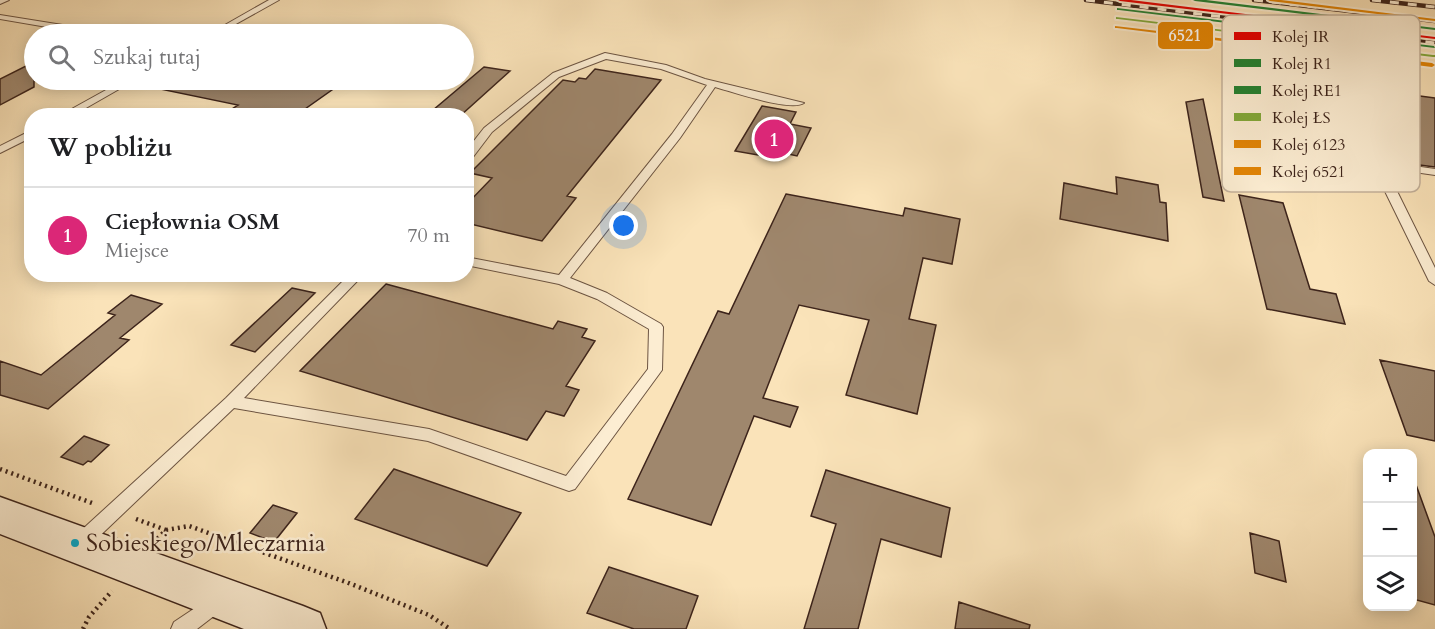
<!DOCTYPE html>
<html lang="pl">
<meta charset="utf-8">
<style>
body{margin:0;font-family:Cardo,serif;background:#f2f2f2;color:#202124}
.controls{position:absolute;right:18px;bottom:18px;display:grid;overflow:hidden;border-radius:12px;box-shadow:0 3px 15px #0003}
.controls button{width:54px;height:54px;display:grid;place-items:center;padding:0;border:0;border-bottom:2px solid #e0e0e0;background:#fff;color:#202124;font:30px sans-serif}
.you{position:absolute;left:624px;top:226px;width:21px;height:21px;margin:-15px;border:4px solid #fff;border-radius:50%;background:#1a73e8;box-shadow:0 0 0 9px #1a73e833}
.badge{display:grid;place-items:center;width:39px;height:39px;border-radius:50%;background:#db2777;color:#fff;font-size:20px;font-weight:700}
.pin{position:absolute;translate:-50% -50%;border:3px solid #fff;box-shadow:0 2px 6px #0006}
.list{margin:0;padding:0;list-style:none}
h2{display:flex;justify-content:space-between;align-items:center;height:78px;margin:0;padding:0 24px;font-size:26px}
h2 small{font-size:20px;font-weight:400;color:#757577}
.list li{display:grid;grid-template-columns:39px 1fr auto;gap:18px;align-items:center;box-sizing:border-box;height:96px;padding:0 24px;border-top:2px solid #e0e0e0}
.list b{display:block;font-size:22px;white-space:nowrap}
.list p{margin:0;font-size:20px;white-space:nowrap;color:#757577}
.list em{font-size:20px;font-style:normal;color:#757577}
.icon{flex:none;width:33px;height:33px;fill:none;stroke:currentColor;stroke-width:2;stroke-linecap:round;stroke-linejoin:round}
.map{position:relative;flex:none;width:1435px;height:629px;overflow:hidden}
.search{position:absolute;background:#fff;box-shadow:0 3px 15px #0003;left:24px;top:24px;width:450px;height:66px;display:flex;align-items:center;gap:15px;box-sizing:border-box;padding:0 21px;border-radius:33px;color:#757577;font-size:22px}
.panel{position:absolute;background:#fff;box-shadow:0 3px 15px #0003;left:24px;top:108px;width:450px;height:174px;border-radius:24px}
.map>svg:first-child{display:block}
.building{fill:#9f876d;stroke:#3d241b;stroke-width:1.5}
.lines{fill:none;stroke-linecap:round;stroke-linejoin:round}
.service-casing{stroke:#6c5442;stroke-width:2}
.secondary-casing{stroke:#3d241b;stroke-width:3}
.path{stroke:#3d241b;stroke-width:4.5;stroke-dasharray:2 4;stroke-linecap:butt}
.service{fill:#fcedd2;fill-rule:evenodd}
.secondary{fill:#fcedd2;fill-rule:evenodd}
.rail-casing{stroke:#3d241b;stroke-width:4.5}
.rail{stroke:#fcedd2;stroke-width:3;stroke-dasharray:9;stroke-linecap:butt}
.rail-1-casing{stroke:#fcedd2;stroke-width:4}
.rail-2-casing{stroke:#fcedd2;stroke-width:4}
.rail-3-casing{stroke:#fcedd2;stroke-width:4}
.rail-4-casing{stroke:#fcedd2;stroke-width:4}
.rail-5-casing{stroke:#fcedd2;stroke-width:4}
.rail-6-casing{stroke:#fcedd2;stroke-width:4}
.rail-1{fill:#e50000;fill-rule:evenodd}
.rail-2{fill:#238132;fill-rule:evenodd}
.rail-3{fill:#238132;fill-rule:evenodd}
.rail-4{fill:#81a838;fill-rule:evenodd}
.rail-5{fill:#e28404;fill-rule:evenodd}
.rail-6{fill:#e28404;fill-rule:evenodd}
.bus-dot{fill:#00a9ce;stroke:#fcedd2;stroke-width:2}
.labels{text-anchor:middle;stroke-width:5;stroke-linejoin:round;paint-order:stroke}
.near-bus-label{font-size:24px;fill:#3d241b;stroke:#fcedd2;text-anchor:start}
.key{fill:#fcedd2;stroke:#c3b19b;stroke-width:1.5}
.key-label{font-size:16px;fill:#3d241b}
.line-badge{stroke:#fcedd2;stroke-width:2}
.badge-label{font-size:16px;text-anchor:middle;font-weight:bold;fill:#fff}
</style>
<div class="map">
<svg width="1435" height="629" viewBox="0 0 1435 629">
<rect width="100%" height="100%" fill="#fae3b9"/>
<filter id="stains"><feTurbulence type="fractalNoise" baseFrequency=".00333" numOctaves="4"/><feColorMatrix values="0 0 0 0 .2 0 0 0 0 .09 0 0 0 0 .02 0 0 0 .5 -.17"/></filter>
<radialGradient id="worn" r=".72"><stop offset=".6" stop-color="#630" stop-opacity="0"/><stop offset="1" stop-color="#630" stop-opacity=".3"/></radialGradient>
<path class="building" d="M34,62V87L0,105V79Z
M484,67L510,71L460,116H426Z
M595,69L661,80L567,196L576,198L542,241L466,223V205L492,178L470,173L563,80L575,82L579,78L586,79Z
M161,80H346L295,116H263L232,109L238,105L160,89Z
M1352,87L1435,98V167L1389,161Z
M1203,99L1224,201L1203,197L1186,102Z
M762,106L796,112L790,124L811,128L797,156L784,153L782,159L735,151Z
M1116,177L1158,185L1160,202L1166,203L1168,241L1060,219L1064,183L1117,194Z
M786,194L903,216L905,208L960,219L952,264L923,258L909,319L936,325L917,414L846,395L869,320L799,305L763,398L798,407L790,427L754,416L711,525L628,499L718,311L729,314Z
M1239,195L1283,203L1310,289L1336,294L1345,324L1267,309Z
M386,284L553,329L558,321L587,329L582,337L595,341L566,386L579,390L564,416L546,411L527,440L300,371Z
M292,288L315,293L255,352L231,345Z
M131,295L162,304L120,338L129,340L48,409L0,395V361L41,375L115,315L108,313Z
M1380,360L1435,371V441L1407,435Z
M84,436L109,445L91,462L88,461L83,465L61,457Z
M394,469L521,513L487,566L355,519Z
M826,470L950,508L941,557L881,539L858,629H804L836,524L811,516Z
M1415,482L1435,537V605L1413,599V483Z
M273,505L297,513L274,542L250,533Z
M1250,533L1279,541L1286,582L1255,573Z
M609,567L698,596L686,629H634L587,613Z
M959,602L1030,625L1029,629H955Z"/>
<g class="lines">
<defs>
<path id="service" d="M0,0H9L0,4Z
M269,0H279L218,34H209Z
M0,15L100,31L104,34H88L0,19Z
M605,53L666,65L705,79L804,103C791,112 733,92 715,87L680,138L570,278L607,293L661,324L663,327L662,370L575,489L569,491L428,441L234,408L86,549L80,551L74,549L71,543L74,537L226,398L350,274H364L244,398L429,429L566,476L648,369L649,329L597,299L559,284L466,265V257L559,275L672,134L707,85L661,69L606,59L559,77L492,132L470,161L466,162V151L484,128L553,73Z
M124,80H135L72,116H59Z
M32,130V137L0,153V146Z
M1407,165L1435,169V175L1407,171L1393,172L1390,177L1435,268V285L1429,281L1378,177L1385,167Z
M216,594L223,597L225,603L223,609L197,629H171L174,622Z"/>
<path id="secondary" d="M0,497L303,606L320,613L326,629H244L0,534Z"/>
</defs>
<use href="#service" class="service-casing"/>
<use href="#secondary" class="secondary-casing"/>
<path class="path" d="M0,469L92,503
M136,519L166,530L156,540
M166,530L189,526L346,582L429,615L450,629
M83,629L89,617L112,591"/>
<use href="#service" class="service"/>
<use href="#secondary" class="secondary"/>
<defs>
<path id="rail" d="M1086,0L1435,43
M1254,0L1435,21
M1372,0L1435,7"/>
</defs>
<use href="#rail" class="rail-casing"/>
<use href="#rail" class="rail"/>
<defs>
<path id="rail-1" d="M1118,0H1131L1435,37V39L1120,1Z"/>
<path id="rail-2" d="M1117,8L1434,46L1435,48L1119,10H1117Z"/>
<path id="rail-3" d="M1193,0H1206L1435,28V30L1195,1Z"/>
<path id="rail-4" d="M1116,17L1433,55H1435V57H1433L1118,19H1116Z"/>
<path id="rail-5" d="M1268,0H1281L1435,19V21L1270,1Z"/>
<path id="rail-6" d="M1115,26L1432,63L1435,65L1432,67L1117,28H1115Z"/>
</defs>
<use href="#rail-1" class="rail-1-casing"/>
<use href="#rail-2" class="rail-2-casing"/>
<use href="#rail-3" class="rail-3-casing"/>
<use href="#rail-4" class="rail-4-casing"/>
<use href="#rail-5" class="rail-5-casing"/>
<use href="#rail-6" class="rail-6-casing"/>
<use href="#rail-1" class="rail-1"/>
<use href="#rail-2" class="rail-2"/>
<use href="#rail-3" class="rail-3"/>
<use href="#rail-4" class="rail-4"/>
<use href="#rail-5" class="rail-5"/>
<use href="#rail-6" class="rail-6"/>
</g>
<circle class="bus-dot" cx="75" cy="543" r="5"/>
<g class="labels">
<g class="near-bus-label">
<text x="86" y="551">Sobieskiego/Mleczarnia</text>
</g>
</g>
<rect x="1222" y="15" width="198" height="177" rx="9" class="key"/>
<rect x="1234" y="32" width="27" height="8" fill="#e50000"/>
<rect x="1234" y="59" width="27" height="8" fill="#238132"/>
<rect x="1234" y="86" width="27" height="8" fill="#238132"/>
<rect x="1234" y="113" width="27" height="8" fill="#81a838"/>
<rect x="1234" y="140" width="27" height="8" fill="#e28404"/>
<rect x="1234" y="167" width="27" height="8" fill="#e28404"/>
<g class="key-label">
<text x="1272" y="42">Kolej IR</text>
<text x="1272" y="69">Kolej R1</text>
<text x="1272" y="96">Kolej RE1</text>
<text x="1272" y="123">Kolej ŁS</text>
<text x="1272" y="150">Kolej 6123</text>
<text x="1272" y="177">Kolej 6521</text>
</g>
<rect class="line-badge" x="1157" y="21" width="57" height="29" rx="6" fill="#e28404"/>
<g class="badge-label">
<text x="1185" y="41">6521</text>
</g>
<rect width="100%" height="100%" filter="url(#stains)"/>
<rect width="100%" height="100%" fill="url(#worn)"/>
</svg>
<div class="controls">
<button>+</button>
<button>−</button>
<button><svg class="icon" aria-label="layers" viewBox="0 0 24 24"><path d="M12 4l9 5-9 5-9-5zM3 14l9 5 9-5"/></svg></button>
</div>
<div class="you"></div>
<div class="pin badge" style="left:774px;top:139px">1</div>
<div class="search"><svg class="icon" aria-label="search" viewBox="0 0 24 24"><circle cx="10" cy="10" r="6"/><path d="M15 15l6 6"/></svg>Szukaj tutaj</div>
<section class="panel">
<h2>W pobliżu<small></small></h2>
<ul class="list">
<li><span class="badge">1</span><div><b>Ciepłownia OSM</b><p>Miejsce</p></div><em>70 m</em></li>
</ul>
</section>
</div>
